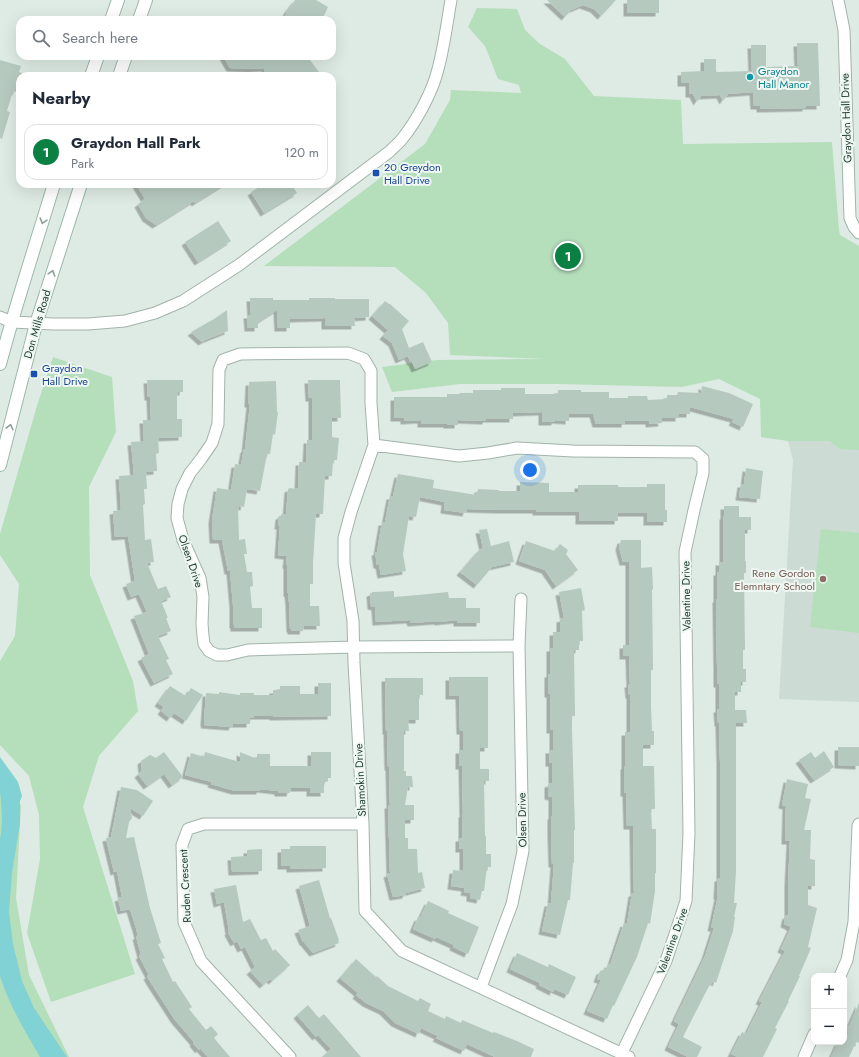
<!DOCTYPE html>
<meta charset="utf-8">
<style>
body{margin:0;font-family:Jost,sans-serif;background:#f6f6f7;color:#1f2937}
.controls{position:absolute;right:12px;bottom:12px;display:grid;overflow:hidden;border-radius:8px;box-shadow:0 4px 16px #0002}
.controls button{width:36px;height:36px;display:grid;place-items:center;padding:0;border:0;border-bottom:1px solid #e0e1e3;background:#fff;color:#1f2937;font:20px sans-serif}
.you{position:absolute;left:530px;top:470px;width:14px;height:14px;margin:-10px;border:3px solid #fff;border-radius:50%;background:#1a73e8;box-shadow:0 0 0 6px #1a73e833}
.badge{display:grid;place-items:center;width:26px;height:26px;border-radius:50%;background:#0b8043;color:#fff;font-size:13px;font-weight:700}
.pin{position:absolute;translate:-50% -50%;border:2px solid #fff;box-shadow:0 1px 4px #0006}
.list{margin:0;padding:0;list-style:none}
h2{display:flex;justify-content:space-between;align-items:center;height:52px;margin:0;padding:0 16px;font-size:17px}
h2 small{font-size:13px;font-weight:400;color:#747a83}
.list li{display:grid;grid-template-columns:26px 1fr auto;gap:12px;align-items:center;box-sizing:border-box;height:56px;margin:0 8px 8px;padding:0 8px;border:1px solid #e0e1e3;border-radius:12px}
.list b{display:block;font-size:15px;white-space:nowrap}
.list p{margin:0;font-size:13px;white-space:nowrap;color:#747a83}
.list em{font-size:13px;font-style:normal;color:#747a83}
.icon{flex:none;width:22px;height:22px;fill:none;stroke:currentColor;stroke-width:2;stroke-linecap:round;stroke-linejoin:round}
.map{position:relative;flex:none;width:859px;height:1057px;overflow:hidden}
.search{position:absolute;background:#fff;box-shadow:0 4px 16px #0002;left:16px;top:16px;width:320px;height:44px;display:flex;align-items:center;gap:10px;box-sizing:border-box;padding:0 14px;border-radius:12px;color:#747a83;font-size:15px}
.panel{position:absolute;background:#fff;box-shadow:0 4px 16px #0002;left:16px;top:72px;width:320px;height:116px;border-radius:12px}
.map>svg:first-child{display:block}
.built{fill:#ccdbd3}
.green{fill:#b5debb}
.water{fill:#81d2d5}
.building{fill:#b6c9bf;filter:url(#shadow)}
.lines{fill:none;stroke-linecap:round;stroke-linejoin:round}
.street-casing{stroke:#a1b3aa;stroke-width:13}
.secondary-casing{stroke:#9cb8ab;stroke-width:14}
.street{stroke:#fff;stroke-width:11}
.secondary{stroke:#fff;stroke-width:12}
.oneway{stroke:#8e9e98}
.culture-dot{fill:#0f9aa8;stroke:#eff7f2;stroke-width:1.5}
.transit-dot{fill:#1a4fb4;stroke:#eff7f2;stroke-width:1.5}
.education-dot{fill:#8d6e63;stroke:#eff7f2;stroke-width:1.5}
.labels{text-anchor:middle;stroke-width:4;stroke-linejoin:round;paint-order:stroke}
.culture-label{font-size:11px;fill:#0d838f;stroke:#eff7f2;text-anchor:start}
.street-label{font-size:11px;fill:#1e3c30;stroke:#eff7f2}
.transit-label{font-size:11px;fill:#164399;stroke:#eff7f2;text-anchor:start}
.education-label{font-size:11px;fill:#785e54;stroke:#eff7f2;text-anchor:end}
</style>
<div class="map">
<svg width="859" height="1057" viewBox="0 0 859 1057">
<defs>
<filter id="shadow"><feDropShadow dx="-3.5" dy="3.5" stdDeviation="0" flood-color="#0004"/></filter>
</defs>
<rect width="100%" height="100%" fill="#deebe4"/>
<path class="built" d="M788,441H859V702L779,699L793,460Z"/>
<path class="green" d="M477,8L517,9L525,30L540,44L565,59L594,96L681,100L683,144L832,142L839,230L840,235L859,246V450L840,449L830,441H788L761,437L760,399L719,379L682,387L559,384H460L392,392L382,367L437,360L547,359L450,355L448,323L426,293L395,267L264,266L425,144L450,100L451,90L521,93L519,85L498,79L485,46L468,27Z
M53,357L112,377L116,432L89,487L90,575L133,681L138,711L99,756L83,807L135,974L51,1002L27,933L40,859L39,815L29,776L0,745V661L15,636L19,584L0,555V534L36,409Z
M821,529L859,533V633L810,627Z
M0,791L21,805L16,898L29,975L69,1057H0Z"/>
<path class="water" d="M0,757L18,782L22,796L20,801V823L12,873L9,912L13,944L22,981L34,1008L67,1057H40C25,1031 9,1005 0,976V839C3,823 2,808 0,792C0,781 0,768 0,757Z"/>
<path class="building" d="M295,0H316L328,7L322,20H284L287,11Z
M547,0H616L601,16L594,9L583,5L571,10L565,17Z
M627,0H659V13H627Z
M797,43H818L820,106H806V108L760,109V106H754L753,92L728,94L723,101L720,95L701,96L697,102L693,94H689V83H681V72L704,71V59H716V71L717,72L752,71L751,45H766V67L798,66Z
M223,56H307L322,76H263L265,68L252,69L230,68Z
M0,60L21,66L19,72L22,73L21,76H20V80L16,92L13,91L7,111L10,112L2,139L0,138Z
M136,184H225L195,203L194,201L156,225L146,218L138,204L145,199Z
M264,184H291L297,193L264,213L251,192Z
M218,221L231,241L198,262L185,242Z
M250,298H273V300H309V298H335V299H369V317L354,318L355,326H325V318L290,319V328H278L277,310L258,322V328H248L247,315H251Z
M385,301L389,304H390L409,321L402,329L409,348L423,342L432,362L415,369L412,362L410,361L408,356L399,360L392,343L383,336L388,330L372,316Z
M227,310L228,331L205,340L202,342L191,332L214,319Z
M147,380H183V392H178V396H177V419H182V437L158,438L159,453L156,454L157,471L146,472L147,489H144L145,504L143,505L145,540L151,539L154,562L147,563L158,589L166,586L171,597L161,601L168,618H166L171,631L158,636L169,659L166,660L173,674L154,683L141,658L149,654L134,616L147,612L139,594L131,597L126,584L135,581L128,536L115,537L113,511L121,510L119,476L134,475L131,442L144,441L143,420H151L150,397H148Z
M308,380H340L341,418H332V437L339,438L337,460H333L332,476H325L323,514H316L313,563V584H310V606H319L320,626H304L303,631H291V629H290L289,602L288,593H287V565H286L287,556L278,555L280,526H278L279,516H281V514L286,515L288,489H289V488L298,489L299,462H306L307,440H312V398H309Z
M276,381L277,412H278L275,435L273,434L270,454H267L260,491L247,489L244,507L238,506L239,540L245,539L247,554H244L247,572H252L253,586L250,587L252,608H262V628H234V625H233V605L230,571H228L222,540H213L212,520L217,488L231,490L235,464L241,465L244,449H245L250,404H248L249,382Z
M702,386L729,393L753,404L743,427L732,422L734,419L690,407V414H679V418H661L662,423L649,424V421H625V424H596L593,414H569V421L555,420V422H542V412L513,413V419H486V421L458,420V425H447V424H421V420L404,421V418H394V397H447V394H460L459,393H473V390H501V388H525V394H558V390H581V392H609V398H628V396H647L648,400L667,399V395H677L678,392L701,393Z
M746,468L763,471L760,499L739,497L741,484H744Z
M398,474L434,480L433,488L476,495L477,491H478V489L499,490V491H520V482L549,483V492H578V485H618V487H647V484H665V510H667V522H647V513H618V521H579V512H536V510H501L467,509L466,513L444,510L445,502L420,497L416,517L409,516L403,554L406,571L381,575L379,565H377L375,552H377L382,522H385L390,496H393Z
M724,506H739V517H751V530H745V561H746V573H744L745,650H743V669H746V682H741V692H735V710H746L747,723H736V872L734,903H737L734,917H735L733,931L716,983L713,981L710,986H709L683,1037L702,1047L697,1057H688L668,1047L679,1024L674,1021L705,956L714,928H711L718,896H717L718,878H720V761L719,723H718L717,709H719V684H717V665L716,599H717V572H719V562H723V516H724Z
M487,529L491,546L509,541L514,562L492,567L477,585L460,572L479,550L483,548L479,530Z
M621,540H641V568L652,567L653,589L652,590L653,670H651V706L652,731H654V745H643V766H654L655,809H651L652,829H656V873H655V891L650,924L648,923L637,957L614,1006L613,1005L607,1019L587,1011L601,980L597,979L600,971L606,969L608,964L610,965L624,923L627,924L632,893H634L633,826H627L626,793H624V766H625V732H630V695H629L628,684H630L629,656H623V645H629V562H623L619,547Z
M526,541L555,551L560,544L568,550L566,554L578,570L556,586L545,570L519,561Z
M581,588L585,610L582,611L583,641H579V650H574L575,716H572V730L575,830H574V863H573L570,900H568L560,935L542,931L548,903H551L554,864H552L551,832V816H552V797L548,796V784L552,783V763H549V750H553V730H550V694H548V674H550V648H553V632H560V619L564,618L559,592Z
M394,591V597L418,595L448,592L449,598H466V608H480V623H457V620L438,622V621L411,623L410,620L376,622L375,607L371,606L370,593H372V592Z
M449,677H488V748H480V769H489V781H484L485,836H486V854H491V867H487L484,891H482L480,900L470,898V893L464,892L465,888L451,886L453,870L463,871V849H459V838H462V814H463L462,766H459V750H463V731H460L459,696H449Z
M385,678H423V695H419V720H408L409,731H404V771H406V776H412L413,787H408L405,805H414V820H405V838H408V849H417L418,873L422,872L425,888L406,893V895L393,897L387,874L390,873L388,805H390L389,767H388L387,731H386Z
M318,683H331V716L273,717V716H253L254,718H250V724H233L232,727L204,725L205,723H204L206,693L219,694V692L240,695V693H254V695H273V690H280V686H300V694H318Z
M170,686L186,696L191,688L203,695L186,721L174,713L170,718L161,711L164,707L158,703Z
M838,747H859V766L838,765Z
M824,751L834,767L814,780L799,760L811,752L815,758Z
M164,752L183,777L172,785L164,774L147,786L138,774L142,771L141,761L150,755L156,758Z
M205,752L240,762V752L257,759V754H270V766H311V752H331V778H328V781H324V793H310V788H291L290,793H278V791L260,789V791H235L211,784L212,782L185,775L191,753L204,757Z
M787,779L808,784L805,798L811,799L804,830H811L810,859L815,860V886H808V905L817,908L808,947L811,948L799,976H800L788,1001H789L775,1028L777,1029L763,1057H738L731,1054L742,1032L746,1034L762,1002L759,1001L785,951L781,949L791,927H789V926L784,924L786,915L788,916V884L790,841H785L786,806L782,805Z
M121,787L137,790L153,801L143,816L130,808L132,818L129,822L126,838L134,837L150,908L161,943L158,944L165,958L162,959L173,982L175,981L192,1007L189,1009L206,1030L211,1026L218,1034L214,1038L230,1057H208L200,1048L199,1050L193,1043L194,1042L175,1020L151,983L147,976L149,975L139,956L141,955L136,936H138L136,928L130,909L121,911L118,898L122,897L117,871L114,872L106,839V838L111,837Z
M290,846H326V868L290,869V866H281V849H290Z
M262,849V871L232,872L231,857L247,856V850Z
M319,880L330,918H331L339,940L338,941L339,943L313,953L304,942H303L298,930L310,926L299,886Z
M236,885L243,922L250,919L261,940L266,938L273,951L275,949L290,965L272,981L270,979L263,985L250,971L255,967L245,947L241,949L237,941L234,943L228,932L229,931L224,902L217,904L214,889Z
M428,901L449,911L448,913L479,927L468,954L453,947L454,945L436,937L435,939L413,929L418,917L420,918Z
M517,953L548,967L549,964L576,977L568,995L554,989L553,992L539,985L540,983L510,969Z
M356,959L376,977L377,976L388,986L418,1001L420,998L431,1004L428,1011L445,1019L446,1016L461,1023L462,1020L493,1033L494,1032L517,1041L534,1049L531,1057H495L467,1044L464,1051L436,1038L438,1036L421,1028L419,1034L395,1023L383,1011L366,1003L356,995L358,993L340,978Z
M859,1003V1043L856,1042L849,1057H831L838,1042H844V1031L847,1025L849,1026Z
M308,1005L319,1018L324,1014L361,1057H322L331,1049L318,1035L316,1037L297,1015Z"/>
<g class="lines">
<defs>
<path id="street" d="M838,0L844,30L850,218L854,227L859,233
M0,317L12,322L53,324H88L125,321L155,313L183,301L239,265L389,152C393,148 398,144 402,139C416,122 433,91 438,69C444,47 447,23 451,0
M374,445L459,456L488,453L517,448L573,451L695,452L703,459V473L694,510L685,552L689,833L686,901L666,961L620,1057
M519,646L521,599
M840,976L847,960L854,922L858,826L859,824
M481,987L512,904L523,851L519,646L354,647L248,650L227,655H217L209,651L204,644L203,636L202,624L203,597L200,578L183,540L177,518L178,504L182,489L190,473L201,459L212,443L218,424L219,370L223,360L240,354L348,353L364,359L371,371V403L374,445L351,512L344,538V563L353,621L354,663L363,824L365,911L402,951L629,1057
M290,1057L201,961L184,922L182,845L188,829L204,824H363
M804,1057L814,1034"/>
<path id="secondary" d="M111,20L118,0
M139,20L146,0
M91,76L98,56
M119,76L126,56
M0,364C16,303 36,244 54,184
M0,465L36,324L81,184"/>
</defs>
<use href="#street" class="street-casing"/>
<use href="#secondary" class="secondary-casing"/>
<use href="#street" class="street"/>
<use href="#secondary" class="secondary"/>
</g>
<defs><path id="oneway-chevron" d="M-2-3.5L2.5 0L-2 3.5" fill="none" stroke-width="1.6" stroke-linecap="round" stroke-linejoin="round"/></defs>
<g class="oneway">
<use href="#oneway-chevron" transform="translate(43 221) rotate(107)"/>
<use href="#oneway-chevron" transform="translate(52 273) rotate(-72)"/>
<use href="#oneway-chevron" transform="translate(10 427) rotate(-76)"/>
</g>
<circle class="culture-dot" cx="750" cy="77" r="4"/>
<g class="transit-dot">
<rect x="372" y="169" width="8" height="8" rx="2"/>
<rect x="30" y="370" width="8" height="8" rx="2"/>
</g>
<circle class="education-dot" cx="823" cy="579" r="4"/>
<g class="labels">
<g class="culture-label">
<text x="758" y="75">Graydon<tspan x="758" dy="13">Hall Manor</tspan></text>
</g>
<g class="street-label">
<text transform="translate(846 118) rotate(-92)" y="4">Graydon Hall Drive</text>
<text transform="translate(37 324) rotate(-74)" y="4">Don Mills Road</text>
<text transform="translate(191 561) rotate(71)" y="4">Olsen Drive</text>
<text transform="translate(686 596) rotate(-91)" y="4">Valentine Drive</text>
<text transform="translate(360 780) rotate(-93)" y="4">Shamokin Drive</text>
<text transform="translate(522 820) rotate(-91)" y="4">Olsen Drive</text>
<text transform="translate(185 886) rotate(-93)" y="4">Ruden Crescent</text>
<text transform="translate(672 941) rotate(-70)" y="4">Valentine Drive</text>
</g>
<g class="transit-label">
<text x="384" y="171">20 Greydon<tspan x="384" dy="13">Hall Drive</tspan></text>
<text x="42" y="372">Graydon<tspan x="42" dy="13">Hall Drive</tspan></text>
</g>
<g class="education-label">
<text x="815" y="577">Rene Gordon<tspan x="815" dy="13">Elemntary School</tspan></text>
</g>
</g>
</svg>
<div class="controls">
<button>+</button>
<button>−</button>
</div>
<div class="you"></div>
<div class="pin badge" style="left:568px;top:256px">1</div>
<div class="search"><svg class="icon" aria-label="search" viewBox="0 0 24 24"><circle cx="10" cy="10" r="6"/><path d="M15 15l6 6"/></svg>Search here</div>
<section class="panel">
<h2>Nearby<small></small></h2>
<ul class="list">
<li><span class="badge">1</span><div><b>Graydon Hall Park</b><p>Park</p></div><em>120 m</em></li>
</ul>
</section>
</div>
